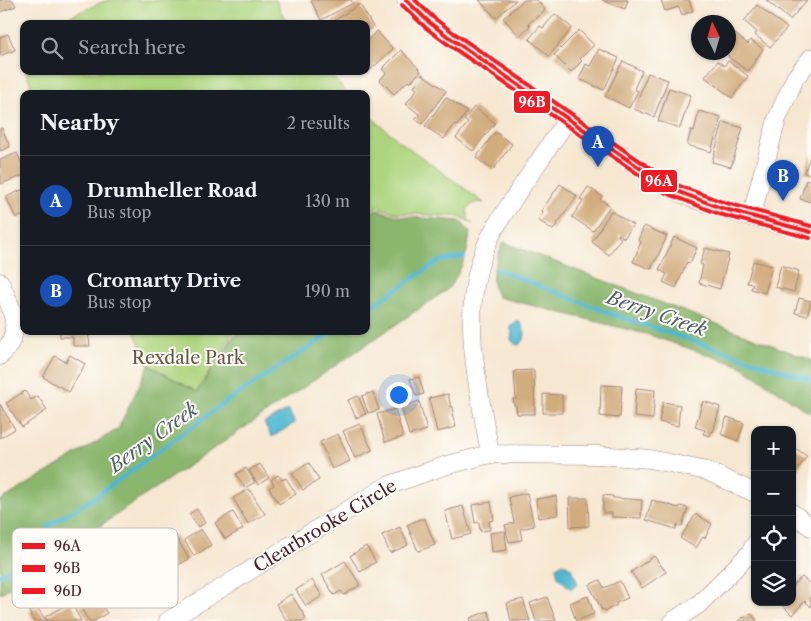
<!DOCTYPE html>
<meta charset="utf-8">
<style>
body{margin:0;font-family:"Libre Caslon Text",serif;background:#242831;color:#f1f3f6}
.controls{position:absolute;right:15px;bottom:15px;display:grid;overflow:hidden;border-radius:10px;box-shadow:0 1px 4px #0004}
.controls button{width:45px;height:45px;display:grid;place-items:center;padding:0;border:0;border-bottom:1px solid #363941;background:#171b24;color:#f1f3f6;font:25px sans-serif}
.compass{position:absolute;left:691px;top:15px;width:45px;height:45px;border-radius:50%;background:#171b24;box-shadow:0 1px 4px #0004;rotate:355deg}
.you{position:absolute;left:398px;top:394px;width:18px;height:18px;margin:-12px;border:4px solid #fff;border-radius:50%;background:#1a73e8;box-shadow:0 0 0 8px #1a73e833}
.badge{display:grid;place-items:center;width:32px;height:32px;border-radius:50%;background:#d1495b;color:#fff;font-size:16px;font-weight:700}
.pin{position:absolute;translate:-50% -41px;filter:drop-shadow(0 1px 2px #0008)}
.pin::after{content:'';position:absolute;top:26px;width:18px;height:15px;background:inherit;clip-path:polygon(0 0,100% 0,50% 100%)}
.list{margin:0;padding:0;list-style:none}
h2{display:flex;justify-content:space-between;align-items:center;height:65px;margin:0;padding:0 20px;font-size:21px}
h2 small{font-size:16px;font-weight:400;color:#9ea1a6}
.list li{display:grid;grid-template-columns:32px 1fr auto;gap:15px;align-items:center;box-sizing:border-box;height:90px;padding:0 20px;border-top:1px solid #363941}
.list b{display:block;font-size:19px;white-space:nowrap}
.list p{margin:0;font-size:16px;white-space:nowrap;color:#9ea1a6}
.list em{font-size:16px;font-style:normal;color:#9ea1a6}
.icon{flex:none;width:28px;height:28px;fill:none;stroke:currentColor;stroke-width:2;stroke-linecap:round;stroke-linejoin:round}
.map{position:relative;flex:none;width:811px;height:621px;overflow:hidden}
.search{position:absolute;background:#171b24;box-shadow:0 1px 4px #0004;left:20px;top:20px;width:350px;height:55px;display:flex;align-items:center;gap:12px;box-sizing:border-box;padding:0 18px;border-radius:10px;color:#9ea1a6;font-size:19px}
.panel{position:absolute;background:#171b24;box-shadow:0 1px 4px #0004;left:20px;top:90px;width:350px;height:245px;border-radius:10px}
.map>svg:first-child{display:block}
.green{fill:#add47e;stroke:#7c7a54}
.forest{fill:#8ab66d;stroke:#6a6a4c}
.water{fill:#50b7cf;stroke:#4d6b7d}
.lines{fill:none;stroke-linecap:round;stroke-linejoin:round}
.stream{stroke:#50b7cf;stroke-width:4.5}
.building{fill:#d1ac7d}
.minor-casing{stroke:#a0837e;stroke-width:19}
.minor{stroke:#fff;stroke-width:18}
.bus-1-casing{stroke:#fdfcf7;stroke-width:8}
.bus-2-casing{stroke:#fdfcf7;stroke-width:8}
.bus-3-casing{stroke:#fdfcf7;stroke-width:8}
.bus-1{stroke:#ed1c24;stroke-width:4}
.bus-2{stroke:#ed1c24;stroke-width:4}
.bus-3{stroke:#ed1c24;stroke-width:4}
.labels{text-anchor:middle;stroke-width:4;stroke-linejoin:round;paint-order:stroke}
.park-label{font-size:18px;fill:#685544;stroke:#fdfcf7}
.street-label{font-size:18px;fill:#4a1f2b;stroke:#fdfcf7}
.water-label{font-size:19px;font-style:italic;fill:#4c5c6d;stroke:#fdfcf7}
.key{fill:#fdfcf7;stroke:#c7baba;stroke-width:1}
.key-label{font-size:14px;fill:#4a1f2b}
.line-badge{stroke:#fdfcf7;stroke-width:2}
.badge-label{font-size:14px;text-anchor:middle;font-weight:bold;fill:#fff}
</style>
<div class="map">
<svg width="811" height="621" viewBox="0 0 811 621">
<rect width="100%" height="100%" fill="#fdfcf7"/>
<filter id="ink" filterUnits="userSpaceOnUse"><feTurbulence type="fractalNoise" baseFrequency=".02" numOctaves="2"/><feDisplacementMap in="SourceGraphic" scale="10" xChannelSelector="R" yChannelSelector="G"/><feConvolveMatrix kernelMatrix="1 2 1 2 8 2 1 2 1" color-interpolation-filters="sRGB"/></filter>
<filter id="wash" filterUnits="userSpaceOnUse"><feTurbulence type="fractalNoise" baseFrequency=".0096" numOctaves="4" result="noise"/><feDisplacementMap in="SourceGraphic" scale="20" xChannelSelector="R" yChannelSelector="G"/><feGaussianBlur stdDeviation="1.12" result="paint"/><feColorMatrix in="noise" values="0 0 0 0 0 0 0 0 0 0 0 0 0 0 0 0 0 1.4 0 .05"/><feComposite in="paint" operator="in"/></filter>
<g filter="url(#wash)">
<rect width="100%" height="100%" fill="#f6e7d1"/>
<path class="green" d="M107,0H276L281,12L289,24H53Z
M26,71H327L348,94H34Z
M366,113L398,140L484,203C476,201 472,203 467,209L468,219L473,224L461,217L396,213L378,207L366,211Z
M134,331H234L197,392L149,365Z"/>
<path class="forest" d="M378,210L398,216L460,221L470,232C468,255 462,269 448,289L0,594V501L118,429L149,365L197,392L237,331H366V213Z
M503,242L811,360V414L741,366L646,334L498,297C486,279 497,261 503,242Z"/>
<path class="water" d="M516,321L521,323L525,333L524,340L519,345L515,344L511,340L512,332L510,327Z
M288,410L295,423L272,437L264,423Z
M563,563L571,568L578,584L571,589L558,577L556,567Z"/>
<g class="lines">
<path class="stream" d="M496,269L609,313L811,380
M366,310L439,261L464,257
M0,575C13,568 39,555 45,541C47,536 47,530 49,525L94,498L223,404L334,331"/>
</g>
<g id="blocks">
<path class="building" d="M0,0H13L16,6L0,12Z
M313,0H351L353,3L321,20L311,1Z
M479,0H516L496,18Z
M524,0H537L545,10L528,24L530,26L519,36L503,18Z
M602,0H628L625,9Z
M661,0H689L693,11L682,15L679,7L665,11Z
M766,0H807L790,20Z
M360,4L373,27L366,32V24H329Z
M757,5L787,28L770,47L755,35L757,32L744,21Z
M555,14L572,28L549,56L529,39L540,26L543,28Z
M579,30L594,45L580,59L582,61L571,72L554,55Z
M730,30L748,44L750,40L763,49L748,71L728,57L729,55L725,52H728V32Z
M377,31L393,49L366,74L365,71H366V45L368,44L366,41Z
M8,34L15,50L0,56V37Z
M599,49L619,58L604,90L579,79L586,64L590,66Z
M401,50L421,71L410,83L408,81L394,94L380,80L386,73L382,69Z
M623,61L642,71L634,89L638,91L629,108L605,96Z
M718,61L724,66L728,61L748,76L732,98L705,77Z
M648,73L668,80L654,117L634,109Z
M422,74L446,91L422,124L415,119L419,114L406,104L417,89L414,87Z
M669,88L691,95L680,128L658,121Z
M446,97L467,112L457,126L455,124L444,139L425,126Z
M474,107L495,123L473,151L456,138L468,123L464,120Z
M699,111L721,117L711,152L687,145L691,130L694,131Z
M723,122L743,128L731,167L712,162Z
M2,128L10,147L0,151V129Z
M495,132L512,144L493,170L476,158Z
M17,153L24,168V175L1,184L0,160Z
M811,154V175L804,173Z
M806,180L811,181V202L800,199Z
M560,184L577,196L553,230L538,220L543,213L541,211Z
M588,187L602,196L600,199L610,206L593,231L572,217L583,201L580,199Z
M24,189V215L16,218L6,197Z
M611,211L633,225L624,238L619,234L618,236L621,238L609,255L592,242Z
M644,226L667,236L656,260H655L651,269L633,262L641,242L638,240Z
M674,237L697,248L690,263L687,262L676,288L663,282L667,274L659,270Z
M705,248L729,254L720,289L699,283L703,265L700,264Z
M753,261L772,266L765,293L751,289L753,284L747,283Z
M781,265L799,271L794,292L775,287Z
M799,298L811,301L807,316L795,313Z
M60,331H88L90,346H73V337H60Z
M70,355L85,364L69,392L43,377L55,356L66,362Z
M534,370L535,414H517L516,406L514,405L513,399H516L514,371Z
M419,377L424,394L416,396L410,379Z
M601,385L622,386L620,417H618V418L600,416Z
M636,388L655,390L653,419L634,417Z
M25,391L31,400L38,396L47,410L22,427L6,403Z
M373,392L379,410L368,413L362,396Z
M448,394L451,407H453L454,413L452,414L456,427L437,432L429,398Z
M543,394L562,395V413H543Z
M358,396L366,414L356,418L348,400Z
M419,401L427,430L409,435L401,407Z
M703,401L720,407L713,432L711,431L710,436L703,434L705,430L695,427Z
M663,402L680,405L678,426L659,422Z
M0,404L15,429L0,438Z
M395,409L403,437L385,442L377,414Z
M727,417L744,423L738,441L721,434Z
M360,424L372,450L355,458L343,431Z
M338,434L350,461L332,469L320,442Z
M792,446L807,456L795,473L792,471Z
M309,463L319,480L303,490L292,473Z
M260,464L269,478L258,485L249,470Z
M246,468L255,482L245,488L236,474Z
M278,475L282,480L286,478L296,494L279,504L269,488L274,485L271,480Z
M249,489L265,514L248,524L233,498Z
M527,493L534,526L520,529L522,540L509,542L505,525L514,523L509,497Z
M603,495L613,496V498L642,500L641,518L612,517V513H603Z
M556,496L558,515L538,518L536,499Z
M569,498H588L589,526L570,527Z
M652,500L679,508L680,506L688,508L682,526L677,525L676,529L646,520Z
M491,502L494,520L489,521L490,530L480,531L479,522L475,523L472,505Z
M463,506L471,534L452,539L445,511Z
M197,509L205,523L198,527L189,514Z
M233,512L243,529L225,539L215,523Z
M696,514L712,524L705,538L703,537L696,548L680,538Z
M420,519H425L435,545L418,551L407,525Z
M400,527L408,545L390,553L382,535Z
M201,529L211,545L194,556L184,540Z
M505,531L507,550L492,552L490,533Z
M174,534L189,559L173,568L158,544Z
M366,546L376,562L360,572L350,556Z
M654,556L666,572L642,588L631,572Z
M345,561L360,585L344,595L341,591L334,595L322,575Z
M802,577L810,584L811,583V607L805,601L792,615L779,602H792V586Z
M312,580L322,596L306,606L296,590Z
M600,580L604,588L620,581L628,598L616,603L617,605L605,611L604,609L602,610L589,585Z
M291,594L306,618L302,621H287L276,604Z
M588,596L594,614L576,621L570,603Z
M97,597L107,613L94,621H89L80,607Z
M547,597L556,621H536L530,603Z
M523,599L530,621H511L507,603Z
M71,602L81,621H48L45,617Z
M37,607L46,621H34L29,612Z
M488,611L492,621H471L470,618Z
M751,613L757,621H738L743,617L744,618Z"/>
</g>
</g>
<g filter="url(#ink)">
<use href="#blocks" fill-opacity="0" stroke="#a0837e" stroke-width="1"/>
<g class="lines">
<defs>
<path id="minor" d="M406,0L430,23L450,38L669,188C714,210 763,220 811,232
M751,217L777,119L795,78L811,58
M0,282C12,310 25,331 0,356
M490,454C479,388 459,317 484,251C492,229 506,211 518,192C535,167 551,143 568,119
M792,513L811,527
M168,621L387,486L444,466L490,454L598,455L650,459L707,471L755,493
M673,621L698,605L750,553L755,544"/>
</defs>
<use href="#minor" class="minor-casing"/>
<use href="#minor" class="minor"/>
<defs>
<path id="bus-1" d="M406,0L430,23L450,38L669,188L721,208L811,232"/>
<path id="bus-2" d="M402,5L426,28L446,43L666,193L719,214L810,238"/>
<path id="bus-3" d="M415,0L434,18L454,33L672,183L723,202L811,226"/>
</defs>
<use href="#bus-1" class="bus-1-casing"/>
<use href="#bus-2" class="bus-2-casing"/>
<use href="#bus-3" class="bus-3-casing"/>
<use href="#bus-1" class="bus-1"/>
<use href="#bus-2" class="bus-2"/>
<use href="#bus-3" class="bus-3"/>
</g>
</g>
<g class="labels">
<g class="park-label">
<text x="188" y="364">Rexdale Park</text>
</g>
<g class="street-label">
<text transform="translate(325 526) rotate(-31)" y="6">Clearbrooke Circle</text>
</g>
<g class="water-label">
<text transform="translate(657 313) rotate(19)" y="7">Berry Creek</text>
<text transform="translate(153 437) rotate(-36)" y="7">Berry Creek</text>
</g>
</g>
<rect x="12" y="528" width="166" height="80" rx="8" class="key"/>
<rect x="22" y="543" width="23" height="6" fill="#ed1c24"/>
<rect x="22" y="565" width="23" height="7" fill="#ed1c24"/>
<rect x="22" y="588" width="23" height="6" fill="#ed1c24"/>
<g class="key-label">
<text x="54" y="551">96A</text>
<text x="54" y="573">96B</text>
<text x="54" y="596">96D</text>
</g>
<g class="line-badge">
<rect x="513" y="90" width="38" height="24" rx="5" fill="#ed1c24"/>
<rect x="640" y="169" width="38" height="24" rx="5" fill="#ed1c24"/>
</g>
<g class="badge-label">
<text x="532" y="107">96B</text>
<text x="659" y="186">96A</text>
</g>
</svg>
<div class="controls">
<button>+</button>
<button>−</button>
<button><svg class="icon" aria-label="locate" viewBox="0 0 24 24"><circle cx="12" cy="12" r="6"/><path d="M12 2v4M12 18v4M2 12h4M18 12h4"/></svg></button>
<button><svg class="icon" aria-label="layers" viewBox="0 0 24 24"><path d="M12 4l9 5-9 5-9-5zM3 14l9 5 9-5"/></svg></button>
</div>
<svg class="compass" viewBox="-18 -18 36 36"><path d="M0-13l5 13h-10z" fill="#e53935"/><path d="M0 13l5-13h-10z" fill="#9ea1a6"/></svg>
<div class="you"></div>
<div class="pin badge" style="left:598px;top:167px;background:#1a4fb4">A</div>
<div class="pin badge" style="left:783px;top:201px;background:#1a4fb4">B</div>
<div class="search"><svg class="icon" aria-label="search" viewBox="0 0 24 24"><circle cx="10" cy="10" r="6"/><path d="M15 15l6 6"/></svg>Search here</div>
<section class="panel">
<h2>Nearby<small>2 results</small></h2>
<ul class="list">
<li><span class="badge" style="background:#1a4fb4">A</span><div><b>Drumheller Road</b><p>Bus stop</p></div><em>130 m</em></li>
<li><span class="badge" style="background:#1a4fb4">B</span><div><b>Cromarty Drive</b><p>Bus stop</p></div><em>190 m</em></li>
</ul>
</section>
</div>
